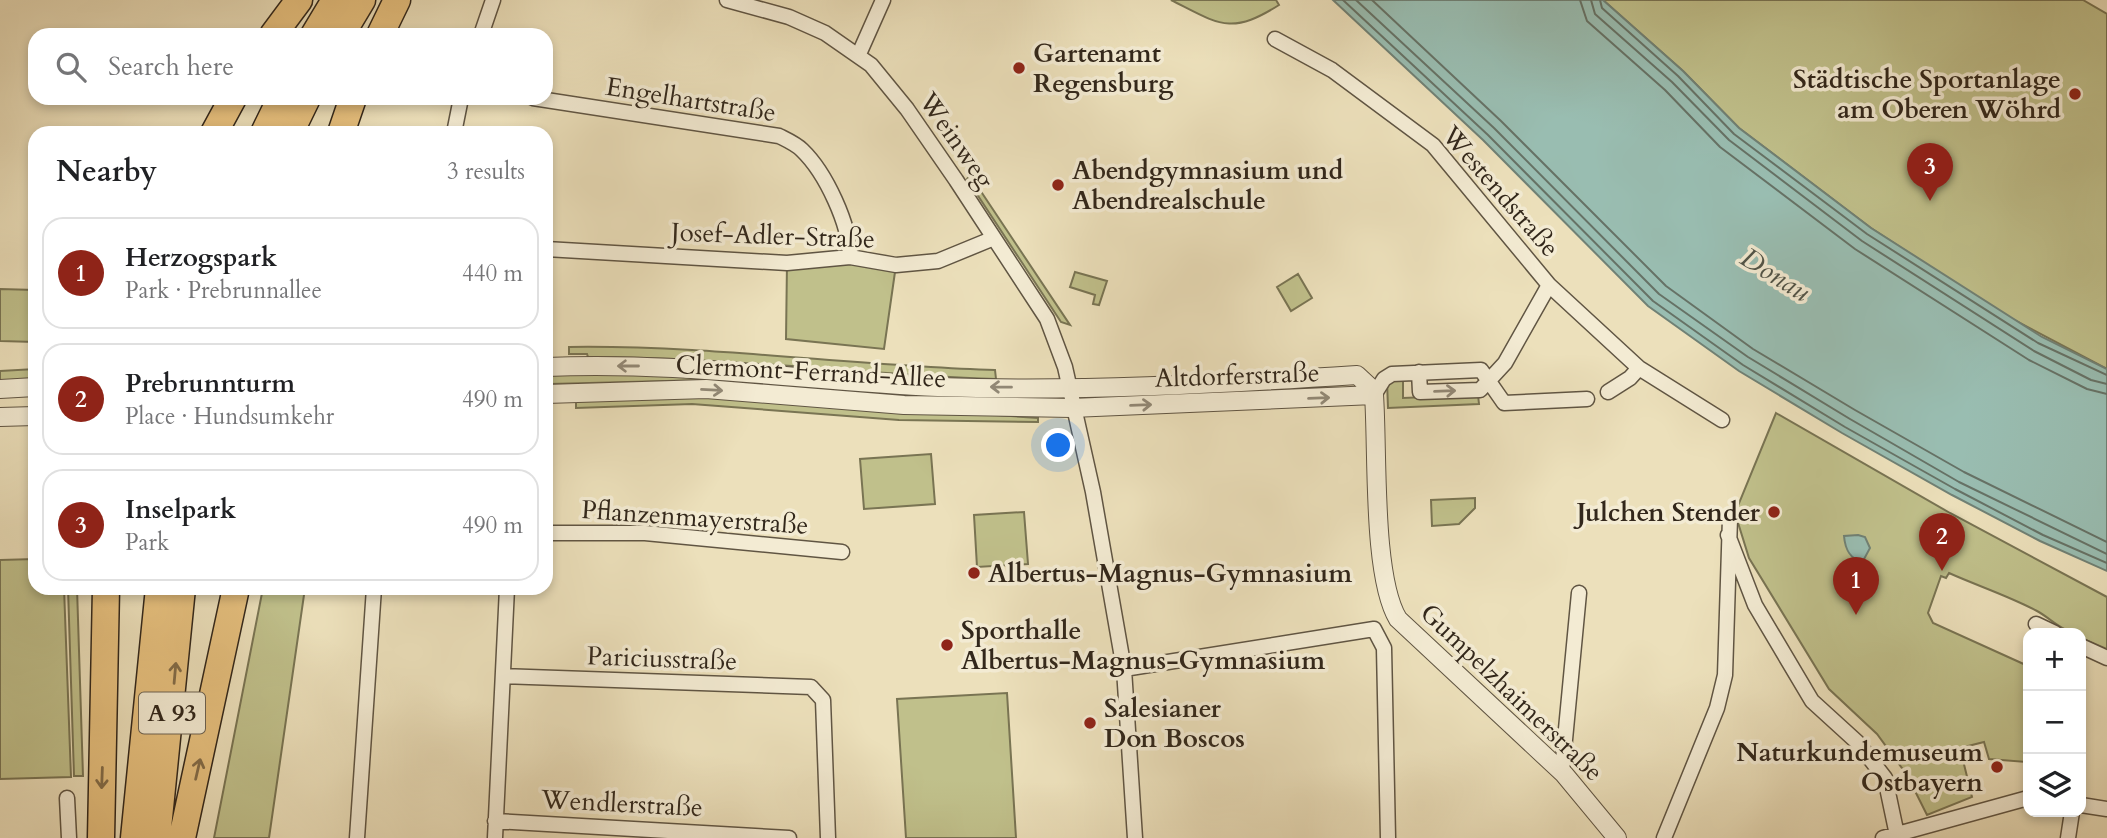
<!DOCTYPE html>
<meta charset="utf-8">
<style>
body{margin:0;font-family:Cardo,serif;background:#f2f2f2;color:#202124}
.controls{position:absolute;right:21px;bottom:21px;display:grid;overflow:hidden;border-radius:14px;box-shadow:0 4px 10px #0003}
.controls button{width:63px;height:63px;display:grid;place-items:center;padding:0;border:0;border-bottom:2px solid #e0e0e0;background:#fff;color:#202124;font:35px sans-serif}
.you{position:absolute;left:1059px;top:446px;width:24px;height:24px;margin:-18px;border:5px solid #fff;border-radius:50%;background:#1a73e8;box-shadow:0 0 0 10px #1a73e833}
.badge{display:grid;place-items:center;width:46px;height:46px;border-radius:50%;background:#8f2418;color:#fff;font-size:23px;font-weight:700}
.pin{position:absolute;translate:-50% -58px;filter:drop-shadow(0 2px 4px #0008)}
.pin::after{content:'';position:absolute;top:37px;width:24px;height:21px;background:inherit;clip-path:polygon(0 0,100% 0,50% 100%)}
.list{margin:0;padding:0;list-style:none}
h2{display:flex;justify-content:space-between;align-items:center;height:91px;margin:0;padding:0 28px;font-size:30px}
h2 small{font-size:23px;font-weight:400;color:#757577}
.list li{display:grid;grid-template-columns:46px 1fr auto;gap:21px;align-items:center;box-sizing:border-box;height:112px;margin:0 14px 14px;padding:0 14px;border:2px solid #e0e0e0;border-radius:21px}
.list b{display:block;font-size:26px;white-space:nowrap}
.list p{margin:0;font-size:23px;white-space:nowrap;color:#757577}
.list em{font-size:23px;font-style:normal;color:#757577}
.icon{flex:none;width:38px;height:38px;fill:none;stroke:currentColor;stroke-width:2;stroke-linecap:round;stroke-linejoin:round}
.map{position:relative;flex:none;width:2107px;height:838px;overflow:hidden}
.search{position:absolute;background:#fff;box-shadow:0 4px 10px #0003;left:28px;top:28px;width:525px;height:77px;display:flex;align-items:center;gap:18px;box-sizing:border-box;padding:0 24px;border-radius:21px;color:#757577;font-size:26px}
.panel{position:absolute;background:#fff;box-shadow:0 4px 10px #0003;left:28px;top:126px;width:525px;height:469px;border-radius:21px}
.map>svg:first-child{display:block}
.green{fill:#c0c08b;stroke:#797453;stroke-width:2}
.water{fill:#99bdb1;stroke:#708175;stroke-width:2}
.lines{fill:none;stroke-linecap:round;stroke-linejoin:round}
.shore{stroke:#667266;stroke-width:2}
.minor-casing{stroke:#605543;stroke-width:17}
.tertiary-casing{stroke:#605543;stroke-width:20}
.motorway-casing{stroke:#32271b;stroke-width:29}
.minor{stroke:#f3ebd3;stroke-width:14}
.tertiary{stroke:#f3ebd3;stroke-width:18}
.motorway{stroke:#e6c07e;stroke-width:26}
.oneway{stroke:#928977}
.oneway2{stroke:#836c48}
.poi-dot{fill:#8f2418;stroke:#f3ebd3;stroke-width:2.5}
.labels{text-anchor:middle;stroke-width:7;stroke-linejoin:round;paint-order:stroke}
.shield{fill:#f3ebd3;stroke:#6c6252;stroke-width:2}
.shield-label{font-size:24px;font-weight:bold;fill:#32271b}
.poi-label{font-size:26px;font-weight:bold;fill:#32271b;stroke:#f3ebd3;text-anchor:start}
.street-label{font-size:26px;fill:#32271b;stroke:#f3ebd3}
.water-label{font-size:28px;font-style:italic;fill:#515448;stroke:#f3ebd3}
</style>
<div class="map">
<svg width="2107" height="838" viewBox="0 0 2107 838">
<rect width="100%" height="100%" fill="#ece0bb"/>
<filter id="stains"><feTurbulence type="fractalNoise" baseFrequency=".00286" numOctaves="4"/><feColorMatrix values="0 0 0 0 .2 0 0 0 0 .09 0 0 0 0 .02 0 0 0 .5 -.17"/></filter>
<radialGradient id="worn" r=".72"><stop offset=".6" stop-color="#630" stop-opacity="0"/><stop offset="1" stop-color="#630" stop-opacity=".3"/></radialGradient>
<path class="green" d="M1171,0H1276L1279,5C1230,36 1219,24 1171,0Z
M1603,0H2083L2107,14V369L2001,313L1871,228L1739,128L1683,71Z
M970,175L1070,325L1061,322L967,179Z
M850,257L896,265L884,349L786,339L787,263Z
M1075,272L1107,281L1099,305L1093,304L1095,295L1070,287Z
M1298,274L1312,298L1291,311L1277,287Z
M0,289L35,290V342L0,341Z
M569,347C712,345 853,366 995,370L996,379C859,374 724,357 588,357L587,354H569Z
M35,369V379L0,381V371Z
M638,370L994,394L916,397L705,380L550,384L549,371Z
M1403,378V398L1478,395L1479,404L1388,408L1387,381Z
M681,393L1038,418V422L899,420L692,404L576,408V399Z
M1776,413L1950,513L2107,597V649L2081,638V633C2062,633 2052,619 2037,611C2009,596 1978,586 1949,573L1946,578L1941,576L1928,613L1933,623L2028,666L2026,762L1989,759L1984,742L1960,748L1972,797L1927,815L1907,775L1877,734L1829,689L1749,558L1735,513Z
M931,454L935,504L864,509L860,459Z
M1475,498V508L1459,524L1432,526L1431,500Z
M1024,512L1028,564L977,567L974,515Z
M35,559V588H64L71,777L0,779V560Z
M68,588H77L83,776H74Z
M263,588H305L269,838H214Z
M1007,693L1016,838H906L897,699Z"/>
<path class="water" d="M1333,0H1603L1683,71L1739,128L1871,228L2042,337L2107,369V571L2040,541L1952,495L1842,433L1739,371L1648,306L1483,140Z
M1858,535L1865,537L1870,548L1863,561C1850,560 1845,548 1844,536Z"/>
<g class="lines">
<path class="shore" d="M1343,0L1488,135L1653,301L1743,365L1845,427L1955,489L2043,535L2107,563
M1356,0L1494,128L1659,294L1748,357L1850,419L1959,482L2107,554
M1372,0L1501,121L1666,286L1753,349L1855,410L1964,472L2107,542
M1580,0L1587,21L1665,90L1720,147L1855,249L2029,360L2087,389L2107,394
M1591,0L1595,14L1672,82L1729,140L1862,241L2034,351L2091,380L2107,384
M1600,0L1602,8L1678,76L1734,134L1867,234L2038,343L2107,375"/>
<defs>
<path id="minor" d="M727,0L789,17L825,33L871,65L907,109L956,180L1047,319L1065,367L1093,492L1124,669L1135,838
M481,35L493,0
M1275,39L1332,70L1433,145L1549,285L1639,368L1722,420
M859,54L883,0
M533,98L779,136C787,140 796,144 802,150C826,173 850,225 850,257
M454,133L461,98
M546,249L787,263L850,257L896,265L938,261L994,238
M1419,372L1420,392L1480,390L1505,363L1549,285
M1608,392L1630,378L1639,368
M1374,395L1384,379L1392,374L1481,370L1504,403L1587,399
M546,533H645L842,552
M1728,535L1755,605L1812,701L1857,742L1885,778L1897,835
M2036,624L2055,633
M2081,646L2107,658
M1124,669L1374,629L1384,648L1388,838
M503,676L811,687L823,700L828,838
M1562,771L1579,593
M67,798L69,838
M2081,805L2107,809
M495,821L789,838
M357,838L374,588
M495,838L507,588
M1664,838L1717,708L1725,675L1730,518
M1883,838L2028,798
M2068,838L2072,812"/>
<path id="tertiary" d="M546,367C678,361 806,381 938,387C1077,392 1218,384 1357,375L1371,388L1374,395C1378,451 1372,576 1398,619L1564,774L1617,838
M0,389L35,387
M546,394L706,389L904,405L1072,408L1374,395
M0,417L35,416"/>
<path id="motorway" d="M273,35L299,0
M314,35L335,0
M341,35L362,0
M380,35L397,0
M214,133L233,98
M264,133L281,98
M290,133L307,98
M341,133L353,98
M101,838L106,588
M134,838L159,588
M157,838L182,588
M182,838L236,588"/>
</defs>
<use href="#minor" class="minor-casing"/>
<use href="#tertiary" class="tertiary-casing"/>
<use href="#motorway" class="motorway-casing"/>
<use href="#minor" class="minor"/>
<use href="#tertiary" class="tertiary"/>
<use href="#motorway" class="motorway"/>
</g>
<defs><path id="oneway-shaft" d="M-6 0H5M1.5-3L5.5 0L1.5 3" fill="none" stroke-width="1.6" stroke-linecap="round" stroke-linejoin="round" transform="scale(1.75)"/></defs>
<g class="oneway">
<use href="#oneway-shaft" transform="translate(628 366) rotate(180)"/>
<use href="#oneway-shaft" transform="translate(1001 387) rotate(-179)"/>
<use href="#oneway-shaft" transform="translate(712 390) rotate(3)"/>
<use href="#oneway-shaft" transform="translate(1445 391) rotate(-2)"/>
<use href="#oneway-shaft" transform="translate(1319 398) rotate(-2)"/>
<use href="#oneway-shaft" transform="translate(1141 405) rotate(-2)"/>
</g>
<g class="oneway2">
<use href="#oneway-shaft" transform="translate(175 673) rotate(-85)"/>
<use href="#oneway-shaft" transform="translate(198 769) rotate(-77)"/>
<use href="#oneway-shaft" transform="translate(102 778) rotate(92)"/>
</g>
<g class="poi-dot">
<circle cx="1019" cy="68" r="7"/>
<circle cx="2075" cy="94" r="7"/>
<circle cx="1058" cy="185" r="7"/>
<circle cx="1774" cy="512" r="7"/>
<circle cx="974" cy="573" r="7"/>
<circle cx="947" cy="645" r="7"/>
<circle cx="1090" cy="723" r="7"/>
<circle cx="1997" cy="767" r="7"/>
</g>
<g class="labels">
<rect class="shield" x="139" y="692.5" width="66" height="41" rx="5"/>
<g class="shield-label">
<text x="172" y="721">A 93</text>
</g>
<g class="poi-label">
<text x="1033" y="62">Gartenamt<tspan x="1033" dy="30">Regensburg</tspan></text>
<text x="2061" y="88" text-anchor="end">Städtische Sportanlage<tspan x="2061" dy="30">am Oberen Wöhrd</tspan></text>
<text x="1072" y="179">Abendgymnasium und<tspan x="1072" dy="30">Abendrealschule</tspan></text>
<text x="1760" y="521" text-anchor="end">Julchen Stender</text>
<text x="988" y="582">Albertus-Magnus-Gymnasium</text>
<text x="961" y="639">Sporthalle<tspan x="961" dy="30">Albertus-Magnus-Gymnasium</tspan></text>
<text x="1104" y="717">Salesianer<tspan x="1104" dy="30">Don Boscos</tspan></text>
<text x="1983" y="761" text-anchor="end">Naturkundemuseum<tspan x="1983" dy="30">Ostbayern</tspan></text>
</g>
<g class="street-label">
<text transform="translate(691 99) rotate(9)" y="9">Engelhartstraße</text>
<text transform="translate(957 140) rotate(55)" y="9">Weinweg</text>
<text transform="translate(1501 191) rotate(49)" y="9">Westendstraße</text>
<text transform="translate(773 235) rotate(2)" y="9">Josef-Adler-Straße</text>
<text transform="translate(811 371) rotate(3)" y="9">Clermont-Ferrand-Allee</text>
<text transform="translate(1237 375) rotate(-2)" y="9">Altdorferstraße</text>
<text transform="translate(695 517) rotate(4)" y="9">Pflanzenmayerstraße</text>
<text transform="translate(662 658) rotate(2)" y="9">Pariciusstraße</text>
<text transform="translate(1512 692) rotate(44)" y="9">Gumpelzhaimerstraße</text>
<text transform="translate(622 803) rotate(3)" y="9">Wendlerstraße</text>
</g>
<g class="water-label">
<text transform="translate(1776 274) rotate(32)" y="10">Donau</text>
</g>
</g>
<rect width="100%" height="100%" filter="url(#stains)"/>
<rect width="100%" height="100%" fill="url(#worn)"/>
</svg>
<div class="controls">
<button>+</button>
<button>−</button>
<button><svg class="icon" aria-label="layers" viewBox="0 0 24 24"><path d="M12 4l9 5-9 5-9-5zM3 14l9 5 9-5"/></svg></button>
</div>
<div class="you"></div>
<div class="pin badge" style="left:1856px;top:615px">1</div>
<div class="pin badge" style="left:1942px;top:571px">2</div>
<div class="pin badge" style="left:1930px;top:201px">3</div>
<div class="search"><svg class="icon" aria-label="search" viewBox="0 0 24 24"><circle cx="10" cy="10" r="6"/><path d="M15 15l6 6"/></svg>Search here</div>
<section class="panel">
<h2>Nearby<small>3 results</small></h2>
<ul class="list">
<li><span class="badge">1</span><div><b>Herzogspark</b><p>Park · Prebrunnallee</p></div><em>440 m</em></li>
<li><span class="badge">2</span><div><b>Prebrunnturm</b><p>Place · Hundsumkehr</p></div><em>490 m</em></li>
<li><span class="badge">3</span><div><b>Inselpark</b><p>Park</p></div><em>490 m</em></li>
</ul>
</section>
</div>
